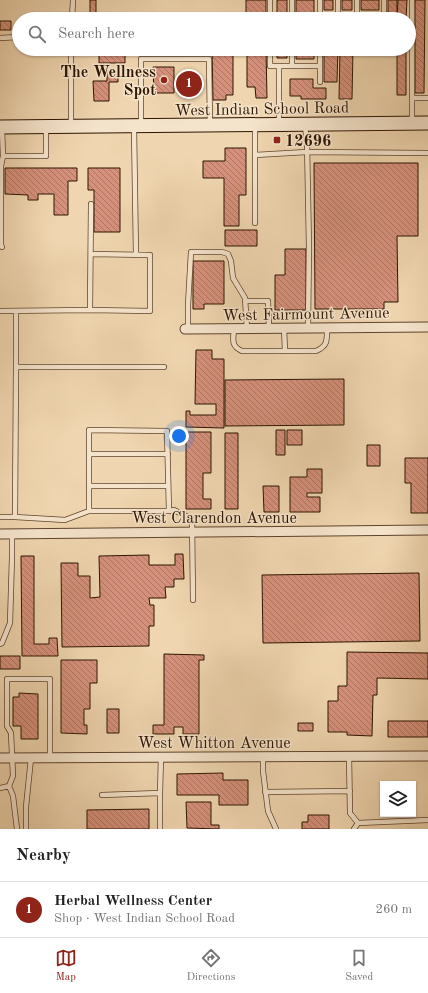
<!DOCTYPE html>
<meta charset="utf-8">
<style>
body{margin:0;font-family:"Old Standard TT",serif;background:#f6f6f6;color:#222}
.controls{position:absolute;right:12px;bottom:12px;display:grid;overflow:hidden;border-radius:0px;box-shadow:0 1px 3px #0004}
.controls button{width:36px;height:36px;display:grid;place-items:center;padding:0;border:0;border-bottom:1px solid #e0e0e0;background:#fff;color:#222;font:20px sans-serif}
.you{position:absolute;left:179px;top:436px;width:14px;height:14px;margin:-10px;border:3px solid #fff;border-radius:50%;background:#1a73e8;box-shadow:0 0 0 6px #1a73e833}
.badge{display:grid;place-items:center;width:26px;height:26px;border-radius:50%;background:#8f2418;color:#fff;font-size:13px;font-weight:700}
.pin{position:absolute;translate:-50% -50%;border:2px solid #fff;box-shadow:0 1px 4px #0006}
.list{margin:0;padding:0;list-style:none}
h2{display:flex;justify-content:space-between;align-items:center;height:52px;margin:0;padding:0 16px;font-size:17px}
h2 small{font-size:13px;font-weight:400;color:#767676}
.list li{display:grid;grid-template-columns:26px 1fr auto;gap:12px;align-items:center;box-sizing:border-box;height:56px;padding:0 16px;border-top:1px solid #e0e0e0}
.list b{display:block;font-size:15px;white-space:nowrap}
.list p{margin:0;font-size:13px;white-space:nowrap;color:#767676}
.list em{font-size:13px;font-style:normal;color:#767676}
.icon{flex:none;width:22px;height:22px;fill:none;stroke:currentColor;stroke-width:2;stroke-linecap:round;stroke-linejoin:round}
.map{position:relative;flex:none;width:428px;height:829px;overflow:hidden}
.search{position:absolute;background:#fff;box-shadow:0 1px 3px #0004;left:12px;right:12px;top:12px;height:44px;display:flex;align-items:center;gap:10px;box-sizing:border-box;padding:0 14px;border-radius:22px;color:#767676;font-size:15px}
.sheet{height:108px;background:#fff}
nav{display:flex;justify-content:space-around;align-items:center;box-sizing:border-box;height:56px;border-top:1px solid #e0e0e0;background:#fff;font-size:11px;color:#767676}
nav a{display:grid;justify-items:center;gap:2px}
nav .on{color:#8f2418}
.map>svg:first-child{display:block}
.building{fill:url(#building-back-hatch);stroke:#2d1400}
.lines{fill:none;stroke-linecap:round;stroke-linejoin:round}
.lane-casing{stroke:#5e442c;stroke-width:6}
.street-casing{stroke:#5e442c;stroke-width:11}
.secondary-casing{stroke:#2d1400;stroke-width:15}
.lane{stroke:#f5e4cc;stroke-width:4.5}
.street{stroke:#f5e4cc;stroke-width:9}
.secondary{stroke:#f5e4cc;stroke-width:13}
.poi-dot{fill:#8f2418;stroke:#f5e4cc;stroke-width:1.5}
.labels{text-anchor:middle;stroke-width:3;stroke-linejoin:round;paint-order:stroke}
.poi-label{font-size:16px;font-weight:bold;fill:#2d1400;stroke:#f5e4cc;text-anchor:end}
.street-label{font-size:16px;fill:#2d1400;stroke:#f5e4cc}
</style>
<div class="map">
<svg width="428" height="829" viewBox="0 0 428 829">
<defs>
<pattern id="building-back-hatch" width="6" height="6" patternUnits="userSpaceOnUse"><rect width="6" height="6" fill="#d6917c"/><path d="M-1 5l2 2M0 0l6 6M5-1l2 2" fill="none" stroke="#ae7563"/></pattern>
</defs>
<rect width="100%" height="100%" fill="#f0d6b0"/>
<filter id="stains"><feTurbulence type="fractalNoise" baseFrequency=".005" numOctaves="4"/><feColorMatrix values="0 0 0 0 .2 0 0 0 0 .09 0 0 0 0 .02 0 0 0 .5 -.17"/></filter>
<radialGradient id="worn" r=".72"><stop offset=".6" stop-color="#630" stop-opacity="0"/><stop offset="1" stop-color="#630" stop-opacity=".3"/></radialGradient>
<path class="building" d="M90,0H96V19L246,17V0H266V19H90Z
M277,0H287V19H277Z
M296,0H314V19H296Z
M324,0H333V10H324Z
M342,0H352V10H342Z
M361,0H379V10H361Z
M388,0H397V19H388Z
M398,0H407L406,19H397Z
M415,0H425L424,93H415Z
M0,21H11V30H0Z
M212,49H233V95H226V100H213Z
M247,49H266L267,98H256L255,87H247Z
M277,49H287V58H277Z
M296,49H314V59H296Z
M324,49H338L337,82H324Z
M340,49H353L352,99H339Z
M397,49H406V95H397Z
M99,52H125V63H99Z
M153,67H174V93H154Z
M107,71H118V82H109V101H94L93,81H107Z
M183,71H195V96H183Z
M290,79H313V88H326V99H301V96H290Z
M225,148H246V195H239V226H224V178H203V161H225Z
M314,163H418V236H397L398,302H384V309H315Z
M5,168H77V181H68V215H54V194H38V200H28V195L5,194Z
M88,168H120V232H94V190H88Z
M225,230H257V246H225Z
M285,249H306V310H275V275H285Z
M193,261H224V304H204V309H193Z
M196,350H212V359H224V428L186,427V411H190V415H216V404H195Z
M344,379V425L225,426V380Z
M276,430H285V455H276Z
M287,430H302V445H287Z
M186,432H211V473H203V499H211V509H186Z
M225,433H238V509H225Z
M367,445H380V466H367Z
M405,458H428V513H411V483H405Z
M307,469H322V493H307V497H320V512H290V477H307Z
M263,486H279V512H264Z
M175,554H183L184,579H174V587H165L166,598H149L150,605H154V626H149V646L62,647L61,563H78V576H90V598L100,597L99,556L149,555V565H175Z
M21,556H34V644H49V638H57L58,656H22Z
M419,573L420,641L263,643L262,575Z
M347,652L428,653V679L377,678V695H373L372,736L347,735V732H328V701H338V686H347Z
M164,654L204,655V660H199V734H183V727H174V734H153V725H164Z
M0,656H20V669H0Z
M61,660H97V683H90V709H84V725H87V734L61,733Z
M19,693L38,694V739H21V726H13V697H19Z
M107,709H119V733H107Z
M388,721H428V737H388Z
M298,723H313V731H298Z
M223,773V780H248V805H219V795H177V774Z
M186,802H211V825H219V829L187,828Z
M149,809V829H87V810Z
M308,815H329V829H302V822H308Z"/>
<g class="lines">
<defs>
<path id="lane" d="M412,0V122
M338,15V0
M357,15V0
M320,16L384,15V0
M72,19L73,0
M270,19V0
M292,19V0
M320,19V0
M0,38L19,37
M270,49V66H320
M279,66V123
M292,66V49
M320,82V49
M412,98H428
M71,125V49
M141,125V59H209L210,124
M305,126L307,143L309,247L308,328
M255,127V223
M2,128L3,156H46V129
M134,128L136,255
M255,155L307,152L428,153
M2,247L1,245V166L3,156
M91,254L150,255V311L90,310L91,204
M245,301H268L269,328
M0,311L90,310
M16,311V367
M284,328L285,351
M188,329V305L191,252H222L228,254L231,261L233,278L245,298L247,329
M234,329C233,340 231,346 242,351H316C328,346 327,340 327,328
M89,454H168
M89,486H168
M169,511L167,431L89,430V511H169L174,510L192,519L193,600
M0,517H15L16,367H164
M15,517L65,520L89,511
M0,644L2,643L10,623L12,557V534
M349,756L350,813L358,823L428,820
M263,757V771L268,811L276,829
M9,786L13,796L17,829
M0,788L9,786L13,776L11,733L7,726V679H50V758
M265,792L350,791
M102,795L160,793L161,757
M26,829V807L31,758
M160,829V793
M354,829L358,823"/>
<path id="street" d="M185,329L428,327
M0,534L428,530
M0,758L428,756"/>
<path id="secondary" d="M0,127L428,123"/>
</defs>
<use href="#lane" class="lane-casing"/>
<use href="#street" class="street-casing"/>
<use href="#secondary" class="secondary-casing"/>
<use href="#lane" class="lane"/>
<use href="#street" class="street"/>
<use href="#secondary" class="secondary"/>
</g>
<g class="poi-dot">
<circle cx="164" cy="80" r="4"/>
<rect x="273" y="136" width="8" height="8" rx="2"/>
</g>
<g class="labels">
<g class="poi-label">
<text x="156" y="77">The Wellness<tspan x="156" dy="18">Spot</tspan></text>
<text x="285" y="146" text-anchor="start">12696</text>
</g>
<g class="street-label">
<text transform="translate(262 108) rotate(-1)" y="6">West Indian School Road</text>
<text transform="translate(306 313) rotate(-1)" y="6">West Fairmount Avenue</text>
<text x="214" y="523">West Clarendon Avenue</text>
<text x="214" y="748">West Whitton Avenue</text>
</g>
</g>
<rect width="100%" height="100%" filter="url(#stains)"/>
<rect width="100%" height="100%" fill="url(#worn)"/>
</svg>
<div class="controls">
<button><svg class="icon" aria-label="layers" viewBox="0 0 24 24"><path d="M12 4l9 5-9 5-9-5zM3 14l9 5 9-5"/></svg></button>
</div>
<div class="you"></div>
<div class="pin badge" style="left:189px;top:84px">1</div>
<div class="search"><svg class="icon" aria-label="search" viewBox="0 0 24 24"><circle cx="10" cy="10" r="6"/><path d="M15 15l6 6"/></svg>Search here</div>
</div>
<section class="sheet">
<h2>Nearby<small></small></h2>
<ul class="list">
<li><span class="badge">1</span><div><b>Herbal Wellness Center</b><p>Shop · West Indian School Road</p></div><em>260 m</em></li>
</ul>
</section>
<nav>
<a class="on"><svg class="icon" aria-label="map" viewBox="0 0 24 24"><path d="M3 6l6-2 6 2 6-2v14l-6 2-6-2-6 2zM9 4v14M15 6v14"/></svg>Map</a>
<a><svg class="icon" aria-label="directions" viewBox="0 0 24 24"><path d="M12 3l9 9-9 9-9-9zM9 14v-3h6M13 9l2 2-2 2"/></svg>Directions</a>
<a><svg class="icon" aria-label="saved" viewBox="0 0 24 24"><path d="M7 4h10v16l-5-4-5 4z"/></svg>Saved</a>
</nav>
